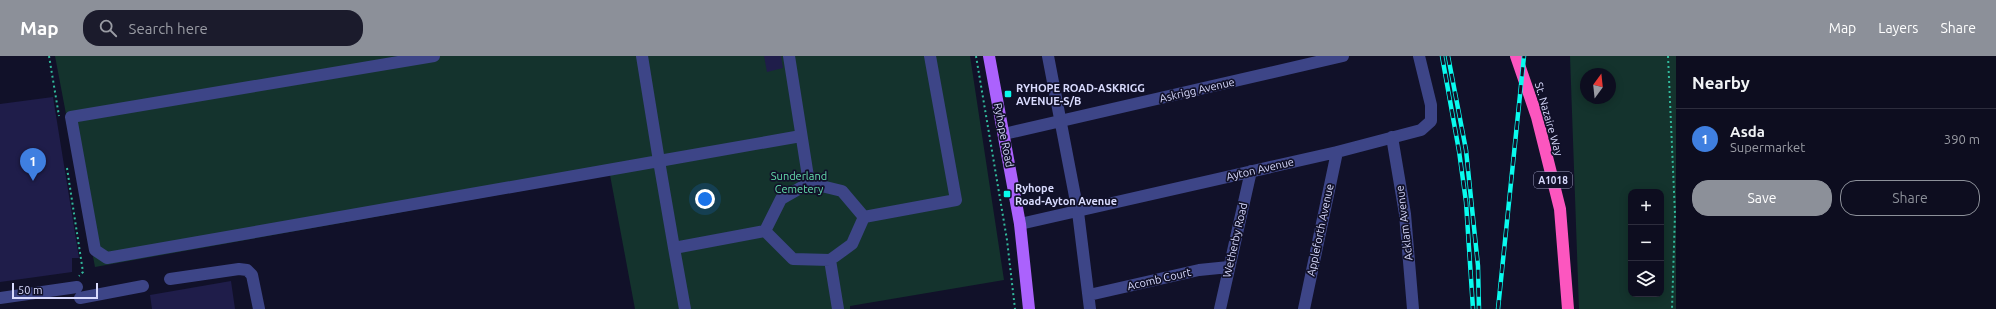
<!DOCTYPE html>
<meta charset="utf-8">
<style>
body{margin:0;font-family:Ubuntu,sans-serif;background:#1b1b2c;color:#f1f3f6}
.controls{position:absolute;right:12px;bottom:12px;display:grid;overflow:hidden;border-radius:8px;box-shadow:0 2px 10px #0003}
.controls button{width:36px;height:36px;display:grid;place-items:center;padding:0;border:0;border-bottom:1px solid #2d2d3d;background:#0d0d1f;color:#f1f3f6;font:20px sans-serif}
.compass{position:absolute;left:1580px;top:12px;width:36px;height:36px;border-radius:50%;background:#0d0d1f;box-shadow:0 2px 10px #0003;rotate:15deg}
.scale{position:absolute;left:12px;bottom:10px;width:86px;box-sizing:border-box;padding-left:4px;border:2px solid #d9dbfe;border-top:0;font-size:11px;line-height:14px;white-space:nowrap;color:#d9dbfe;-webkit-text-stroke:3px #111129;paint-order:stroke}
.you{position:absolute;left:705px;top:143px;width:14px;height:14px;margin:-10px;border:3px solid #fff;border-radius:50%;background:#1a73e8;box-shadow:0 0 0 6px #1a73e833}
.badge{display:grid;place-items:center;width:26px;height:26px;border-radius:50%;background:#8c9099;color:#fff;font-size:13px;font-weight:700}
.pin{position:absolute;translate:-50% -33px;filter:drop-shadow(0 1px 2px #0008)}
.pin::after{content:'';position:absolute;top:21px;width:14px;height:12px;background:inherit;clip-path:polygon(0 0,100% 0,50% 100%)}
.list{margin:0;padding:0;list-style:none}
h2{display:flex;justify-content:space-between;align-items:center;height:52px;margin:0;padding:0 16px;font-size:17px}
h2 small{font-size:13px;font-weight:400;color:#9a9ca4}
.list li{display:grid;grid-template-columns:26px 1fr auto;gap:12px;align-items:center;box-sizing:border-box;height:60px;padding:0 16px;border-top:1px solid #2d2d3d}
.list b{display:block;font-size:15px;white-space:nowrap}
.list p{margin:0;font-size:13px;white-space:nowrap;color:#9a9ca4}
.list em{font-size:13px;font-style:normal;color:#9a9ca4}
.actions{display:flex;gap:8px;padding:12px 16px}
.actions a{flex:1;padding:9px 0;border:1px solid #8c9099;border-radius:16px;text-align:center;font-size:14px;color:#8c9099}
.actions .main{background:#8c9099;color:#fff}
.icon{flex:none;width:22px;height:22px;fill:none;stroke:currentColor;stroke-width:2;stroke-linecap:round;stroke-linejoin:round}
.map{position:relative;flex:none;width:1676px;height:253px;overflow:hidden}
header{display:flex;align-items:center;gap:24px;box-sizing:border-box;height:56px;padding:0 20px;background:#8c9099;color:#fff}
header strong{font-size:19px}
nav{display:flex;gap:22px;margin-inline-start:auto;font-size:14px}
.search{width:280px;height:36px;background:#1b1b2c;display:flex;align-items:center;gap:10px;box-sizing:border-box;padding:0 14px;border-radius:16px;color:#9a9ca4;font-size:15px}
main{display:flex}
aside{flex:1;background:#0d0d1f}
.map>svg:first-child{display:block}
.green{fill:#14332d;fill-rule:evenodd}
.building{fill:#1f1d4a}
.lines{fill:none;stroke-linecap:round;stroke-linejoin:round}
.path{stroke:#32ba9d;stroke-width:2;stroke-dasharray:2 3;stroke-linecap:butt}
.minor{stroke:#3d4587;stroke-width:12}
.major{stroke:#ab62fd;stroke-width:12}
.highway{stroke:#fc56bf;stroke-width:12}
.rail-casing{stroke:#09fbee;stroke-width:4.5}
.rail{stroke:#111129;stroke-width:3;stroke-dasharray:9;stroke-linecap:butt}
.poi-dot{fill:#09fbee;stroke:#111129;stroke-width:1.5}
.labels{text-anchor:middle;stroke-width:3.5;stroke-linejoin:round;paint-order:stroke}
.shield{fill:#111129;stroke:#9d9ebe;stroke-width:1}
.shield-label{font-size:10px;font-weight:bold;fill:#d9dbfe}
.poi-label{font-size:11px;font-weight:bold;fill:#d9dbfe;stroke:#111129;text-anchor:start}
.street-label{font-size:11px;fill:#d9dbfe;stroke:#111129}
.park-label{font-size:11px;fill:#65dfae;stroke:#111129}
</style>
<header>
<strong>Map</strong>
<div class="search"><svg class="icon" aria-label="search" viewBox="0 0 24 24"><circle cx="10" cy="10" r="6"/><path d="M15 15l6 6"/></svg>Search here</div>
<nav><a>Map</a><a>Layers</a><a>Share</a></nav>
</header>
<main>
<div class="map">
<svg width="1676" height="253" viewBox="0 0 1676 253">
<rect width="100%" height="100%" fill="#111129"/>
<path class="green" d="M55,0H970L1004,224L850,250V253H635L610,119L95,211Z
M1570,0H1676V253H1579ZM1586,18H1610V42H1586ZM1631,136H1661V238H1631Z"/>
<path class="building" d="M764,0H781L783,12L767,16Z
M53,41L79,202H72V216L0,226V48Z
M231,225L235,253H152L150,239Z"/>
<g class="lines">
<path class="path" d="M49,0L59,60
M976,0L1007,184L1015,253
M1668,0L1675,158L1672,253
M67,112L83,216L79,220"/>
<path class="minor" d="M434,0L71,61L95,194L107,202L659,105L642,0
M789,0L809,127
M1048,0L1078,156L1090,253
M1004,78L1343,0
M1392,81L1405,158L1413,253
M864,161L956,144L930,0
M1020,168L1337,96L1421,74L1431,65V49L1419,0
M765,175L793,203L830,204L852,188L864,161L842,135L809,127L781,143L765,175L674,192L659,105L801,80
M674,192L685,253
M830,204L838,253
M170,223L239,213L247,214L252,219L259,253
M1089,239L1199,214L1229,211
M0,242L77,231
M80,242L143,230
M1220,253L1251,115
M1304,253L1337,96"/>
<path class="major" d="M989,0L1020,168L1029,253"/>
<path class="highway" d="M1516,0L1537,61L1560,153L1568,253"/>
<defs>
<path id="rail" d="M1442,0L1459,95L1466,146L1473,253
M1448,0L1466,94L1478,210L1479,253
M1498,253L1524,0"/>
</defs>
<use href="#rail" class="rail-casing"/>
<use href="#rail" class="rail"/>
</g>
<g class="poi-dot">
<rect x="1004" y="34" width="8" height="8" rx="2"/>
<rect x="1003" y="134" width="8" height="8" rx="2"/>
</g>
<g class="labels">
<rect class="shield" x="1534" y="116" width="38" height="16" rx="3"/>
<g class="shield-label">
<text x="1553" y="128">A1018</text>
</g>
<g class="poi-label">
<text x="1016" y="36">RYHOPE ROAD-ASKRIGG<tspan x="1016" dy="13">AVENUE-S/B</tspan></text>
<text x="1015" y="136">Ryhope<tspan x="1015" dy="13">Road-Ayton Avenue</tspan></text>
</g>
<g class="street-label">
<text transform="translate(1197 34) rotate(-13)" y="4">Askrigg Avenue</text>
<text transform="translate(1549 63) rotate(74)" y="4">St. Nazaire Way</text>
<text transform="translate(1004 79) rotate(79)" y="4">Ryhope Road</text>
<text transform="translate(1260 113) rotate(-13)" y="4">Ayton Avenue</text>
<text transform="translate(1404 167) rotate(-97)" y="4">Acklam Avenue</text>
<text transform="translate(1320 174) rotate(-78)" y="4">Appleforth Avenue</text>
<text transform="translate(1235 184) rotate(-77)" y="4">Wetherby Road</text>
<text transform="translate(1159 223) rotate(-13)" y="4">Acomb Court</text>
</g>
<g class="park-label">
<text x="799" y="124">Sunderland<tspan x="799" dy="13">Cemetery</tspan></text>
</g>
</g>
</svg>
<div class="controls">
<button>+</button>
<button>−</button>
<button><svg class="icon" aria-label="layers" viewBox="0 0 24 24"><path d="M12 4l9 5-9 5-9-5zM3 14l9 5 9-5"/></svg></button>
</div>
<svg class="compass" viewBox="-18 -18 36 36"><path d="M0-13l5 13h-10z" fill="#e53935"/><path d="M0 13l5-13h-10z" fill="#9a9ca4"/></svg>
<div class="scale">50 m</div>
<div class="you"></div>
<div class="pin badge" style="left:33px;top:125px;background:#3f7fe0">1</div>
</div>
<aside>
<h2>Nearby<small></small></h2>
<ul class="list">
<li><span class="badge" style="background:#3f7fe0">1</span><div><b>Asda</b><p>Supermarket</p></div><em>390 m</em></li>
</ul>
<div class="actions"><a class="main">Save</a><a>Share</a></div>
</aside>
</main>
